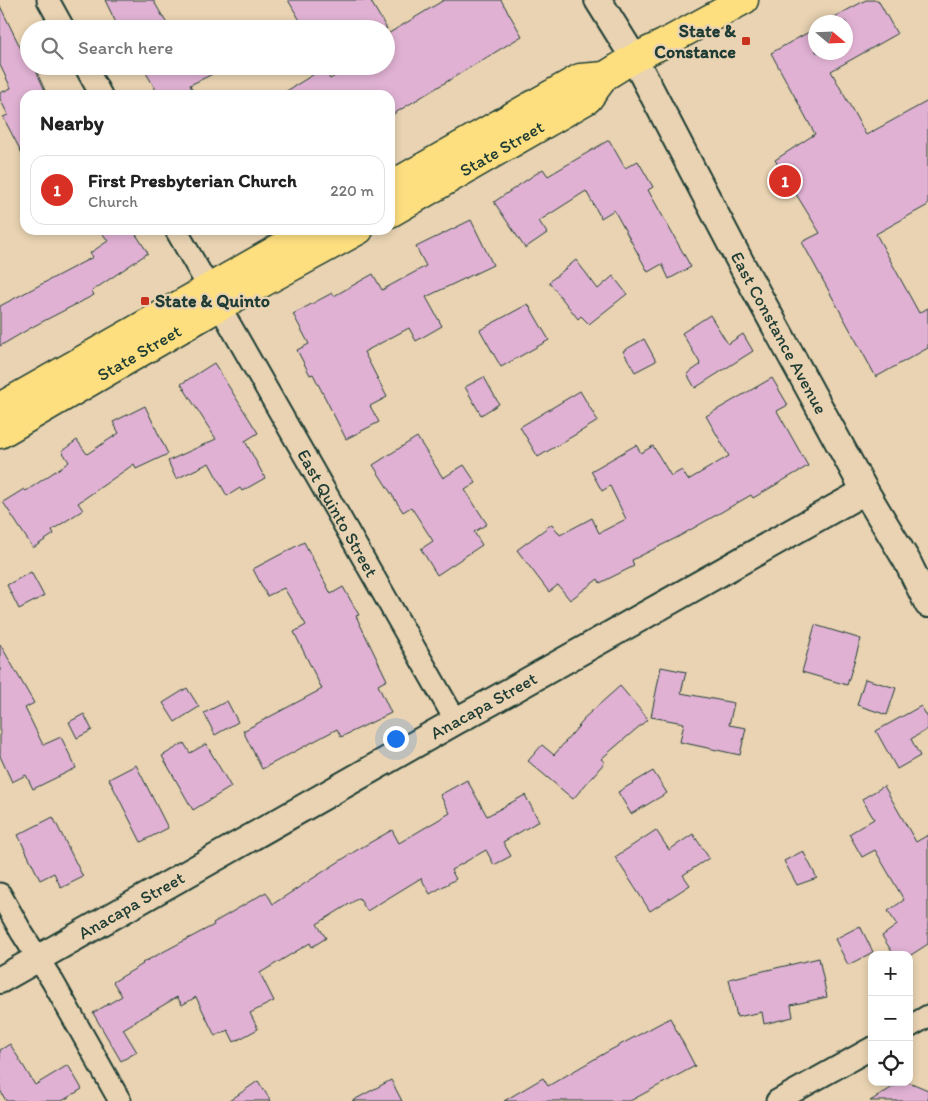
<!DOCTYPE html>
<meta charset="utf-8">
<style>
body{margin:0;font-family:Itim,sans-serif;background:#f6f6f6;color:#222}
.controls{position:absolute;right:15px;bottom:15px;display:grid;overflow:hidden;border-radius:10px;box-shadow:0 2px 8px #0003}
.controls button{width:45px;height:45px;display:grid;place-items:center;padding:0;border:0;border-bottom:1px solid #e0e0e0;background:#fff;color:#222;font:25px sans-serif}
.compass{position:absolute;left:808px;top:15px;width:45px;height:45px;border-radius:50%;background:#fff;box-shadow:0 2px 8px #0003;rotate:109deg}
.you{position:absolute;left:395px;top:738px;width:18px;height:18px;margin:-12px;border:4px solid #fff;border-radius:50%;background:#1a73e8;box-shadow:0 0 0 8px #1a73e833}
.badge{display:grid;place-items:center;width:32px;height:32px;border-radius:50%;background:#d93025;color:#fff;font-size:16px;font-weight:700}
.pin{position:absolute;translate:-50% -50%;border:2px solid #fff;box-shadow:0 1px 5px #0006}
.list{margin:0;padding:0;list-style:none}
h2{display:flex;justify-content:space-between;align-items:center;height:65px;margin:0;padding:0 20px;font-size:21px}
h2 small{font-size:16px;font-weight:400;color:#767676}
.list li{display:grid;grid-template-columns:32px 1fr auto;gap:15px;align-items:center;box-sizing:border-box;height:70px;margin:0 10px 10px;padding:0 10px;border:1px solid #e0e0e0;border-radius:15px}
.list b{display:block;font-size:19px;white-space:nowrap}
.list p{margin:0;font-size:16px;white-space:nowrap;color:#767676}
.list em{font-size:16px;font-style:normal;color:#767676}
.icon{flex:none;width:28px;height:28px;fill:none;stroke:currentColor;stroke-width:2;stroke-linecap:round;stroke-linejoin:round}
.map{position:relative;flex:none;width:928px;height:1101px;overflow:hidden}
.search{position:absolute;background:#fff;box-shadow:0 2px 8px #0003;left:20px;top:20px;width:375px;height:55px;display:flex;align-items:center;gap:12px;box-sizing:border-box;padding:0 18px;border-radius:28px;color:#767676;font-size:19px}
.panel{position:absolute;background:#fff;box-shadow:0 2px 8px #0003;left:20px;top:90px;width:375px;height:145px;border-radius:15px}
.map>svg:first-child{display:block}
.building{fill:#e0b1d3;stroke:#1f3d34}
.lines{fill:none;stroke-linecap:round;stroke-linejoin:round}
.minor-casing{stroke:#1f3d34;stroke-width:25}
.tertiary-casing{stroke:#1f3d34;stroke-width:30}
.primary-casing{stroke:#1f3d34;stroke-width:31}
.minor{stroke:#e9d3b2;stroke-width:21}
.tertiary{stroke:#e9d3b2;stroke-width:26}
.primary{stroke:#fedf80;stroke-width:28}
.poi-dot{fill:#c8321e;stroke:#e9d3b2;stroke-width:2}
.labels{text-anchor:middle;stroke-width:4.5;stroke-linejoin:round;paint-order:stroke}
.poi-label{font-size:18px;font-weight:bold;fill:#1f3d34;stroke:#e9d3b2;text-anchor:end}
.street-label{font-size:18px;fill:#1f3d34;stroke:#e9d3b2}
</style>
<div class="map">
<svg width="928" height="1101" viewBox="0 0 928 1101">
<rect width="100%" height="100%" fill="#e9d3b2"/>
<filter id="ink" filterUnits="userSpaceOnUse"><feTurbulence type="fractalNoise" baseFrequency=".02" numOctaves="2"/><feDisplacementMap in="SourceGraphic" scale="10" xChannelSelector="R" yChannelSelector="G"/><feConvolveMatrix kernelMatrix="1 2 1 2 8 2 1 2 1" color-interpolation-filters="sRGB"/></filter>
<g filter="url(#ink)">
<path class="building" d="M105,0H153L170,29H119Z
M288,0H370L387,29H305Z
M444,0H501L522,36L390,116V95H280L324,68L330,79L352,66H386V35Z
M866,0H878L897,34L831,71L866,135L928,101V205L876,234L919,313L928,308V348L876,377L802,242L820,233L775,160L815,134L771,53L816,28V52H846V22H825Z
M0,6L26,59L29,57V66H34L47,95H25V159L3,117L8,115L0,99V93L11,88L0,65Z
M142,66H229L190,85L195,95H159Z
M609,140L625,168L638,161L653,187L648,190L691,267L669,279L662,264L648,272L614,210L601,218L586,191L539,221L547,233L525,248L494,202L543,169L548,176Z
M471,220L493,265L426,297L442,326L416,341L409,328L364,352L387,397L370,406L379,422L346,439L313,374L310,375L297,350L309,344L293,314L332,293L334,296L373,274L382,290L426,266L416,247Z
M100,230H133L148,253L92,291L94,295L34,326L0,346V306L93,257L90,253L108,241Z
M576,260L598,289L613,276L627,294L589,324L581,316L578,319L549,282Z
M528,304L549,340L501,367L480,330Z
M710,315L728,344L743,334L753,351L695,388L687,374L700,365L699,364L700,363L682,333Z
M644,339L656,361L635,372L623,351Z
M214,363L258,433L245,441L265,478L242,491L240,488L227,496L209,463L176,479L168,461L216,439L181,384Z
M484,377L499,404L481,415L465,387Z
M772,378L788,405L777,411L808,466L753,498L751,495L678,537L632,560L634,566L600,583L598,579L570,600L558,585L549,592L517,550L552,524L560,535L592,518L599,533L626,519L610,486L602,491L591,471L636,445L641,453L653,446L671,476L682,470L688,480L729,456L706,416Z
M580,391L598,421L538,457L520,427Z
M145,406L168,454L136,469L134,464L78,503L83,510L52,530L54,534L33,548L3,502L24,489L26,491L69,462L62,451L77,440L87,454L119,433L113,422Z
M417,437L443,478L464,465L476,483L465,490L487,524L474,532L482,545L437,575L421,549L433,541L411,507L403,512L373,465Z
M304,542L331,594L343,587L359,615L356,616L387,680L378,685L391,713L341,737L337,729L262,769L243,731L322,689L294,632L306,625L284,588L267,596L253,569Z
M31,572L44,596L19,609L7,585Z
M815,625L861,639L847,685L802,672Z
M0,644L34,703L25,708L43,745L61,737L76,768L33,789L26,775L12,782L0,756Z
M661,667L686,672L681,693L734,703L729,725L746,728L740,755L680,742L684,723L651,717Z
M865,679L896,688L887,715L857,705Z
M620,686L648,719L601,759L605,762L573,799L528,761L542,745L554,755L584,720L583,719Z
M187,688L199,707L175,722L163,703Z
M227,701L238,722L215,735L204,713Z
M921,706L928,718V729L911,739L920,756L897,769L876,731Z
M84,714L92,730L77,738L69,722Z
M184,743L190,753L206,744L231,787L193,810L162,756Z
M136,765L168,828L141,842L109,779Z
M653,771L667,793L631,814L618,792Z
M467,780L487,816L525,795L539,821L503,842L511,856L494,865L486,850L451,870L456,879L430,894L421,878L367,911L359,898L317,924L326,938L312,947L310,943L260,973L274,1001L250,1013L258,1029L234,1042L228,1030L215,1036L196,997L182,1005L177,997L123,1029L137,1052L121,1061L93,1013L122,996L113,982L143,964L142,963L214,925L213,923L266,892L273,904L357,850L392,830L399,843L450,813L440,795Z
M884,786L916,842L928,835V944L911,955H894L882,936L897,925L888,911L904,900L875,850L862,857L849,834L874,819L862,799Z
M53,817L83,877L61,888L54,873L40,880L18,835Z
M656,830L669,850L693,834L709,858L683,875L690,885L650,911L615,857Z
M803,851L817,878L797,885L784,861Z
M860,926L873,952L848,965L835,939Z
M819,958L827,997L791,1005L793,1017L764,1024L762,1012L737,1017L729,979Z
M670,1018L695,1066L630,1101H504L543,1078L548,1086L605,1053Z
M10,1044L35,1085L68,1065L82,1089L62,1101H6L0,1090V1050Z
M391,1080L402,1101H352Z
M258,1081L271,1101H229Z
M901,1082H909L928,1090V1101H870Z"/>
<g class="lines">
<defs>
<g id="minor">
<path d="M48,0L64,29"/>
<path d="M85,66L101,95"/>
<path id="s1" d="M176,230L456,721"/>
<path d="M0,894L22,933L53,982L120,1101"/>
<path d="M909,1027L928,1016"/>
<path d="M777,1101L872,1048"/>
</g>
<g id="tertiary">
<path id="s2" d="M598,0L634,58L744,269L865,491L907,561L928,604"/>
<path id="s3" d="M0,980L456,721L491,702L865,491"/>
</g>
<g id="primary">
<path d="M390,186L580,78L605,76"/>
<path id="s4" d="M390,213L588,99L605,76L634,58L663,44L744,0"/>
<path d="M0,407L311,230"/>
<path id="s5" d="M0,434L220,306L359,230"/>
</g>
</defs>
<use href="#minor" class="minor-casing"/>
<use href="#tertiary" class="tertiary-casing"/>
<use href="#primary" class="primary-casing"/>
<use href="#minor" class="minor"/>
<use href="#tertiary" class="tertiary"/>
<use href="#primary" class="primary"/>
</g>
</g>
<g class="poi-dot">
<rect x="741" y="36" width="10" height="10" rx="2.5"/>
<rect x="140" y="296" width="10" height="10" rx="2.5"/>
</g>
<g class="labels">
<g class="poi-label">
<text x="736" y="37">State &amp;<tspan x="736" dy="21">Constance</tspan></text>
<text x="155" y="307" text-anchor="start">State &amp; Quinto</text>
</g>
<g class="street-label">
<text dy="6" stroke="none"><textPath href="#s4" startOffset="129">State Street</textPath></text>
<text dy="6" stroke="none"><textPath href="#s2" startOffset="379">East Constance Avenue</textPath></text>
<text dy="6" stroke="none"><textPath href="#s5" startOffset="161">State Street</textPath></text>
<text dy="6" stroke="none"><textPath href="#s1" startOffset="326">East Quinto Street</textPath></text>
<text dy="6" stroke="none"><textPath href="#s3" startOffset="556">Anacapa Street</textPath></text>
<text dy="6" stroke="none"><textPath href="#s3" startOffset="151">Anacapa Street</textPath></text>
</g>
</g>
</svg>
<div class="controls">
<button>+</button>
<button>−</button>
<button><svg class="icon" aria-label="locate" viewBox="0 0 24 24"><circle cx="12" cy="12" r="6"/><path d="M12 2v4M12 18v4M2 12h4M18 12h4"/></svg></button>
</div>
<svg class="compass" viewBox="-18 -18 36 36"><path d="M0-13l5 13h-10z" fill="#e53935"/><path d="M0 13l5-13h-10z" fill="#767676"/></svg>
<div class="you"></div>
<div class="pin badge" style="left:785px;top:181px">1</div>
<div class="search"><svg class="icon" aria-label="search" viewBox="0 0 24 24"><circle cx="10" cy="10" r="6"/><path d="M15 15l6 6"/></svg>Search here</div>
<section class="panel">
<h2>Nearby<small></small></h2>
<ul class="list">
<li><span class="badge">1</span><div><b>First Presbyterian Church</b><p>Church</p></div><em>220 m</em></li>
</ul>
</section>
</div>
